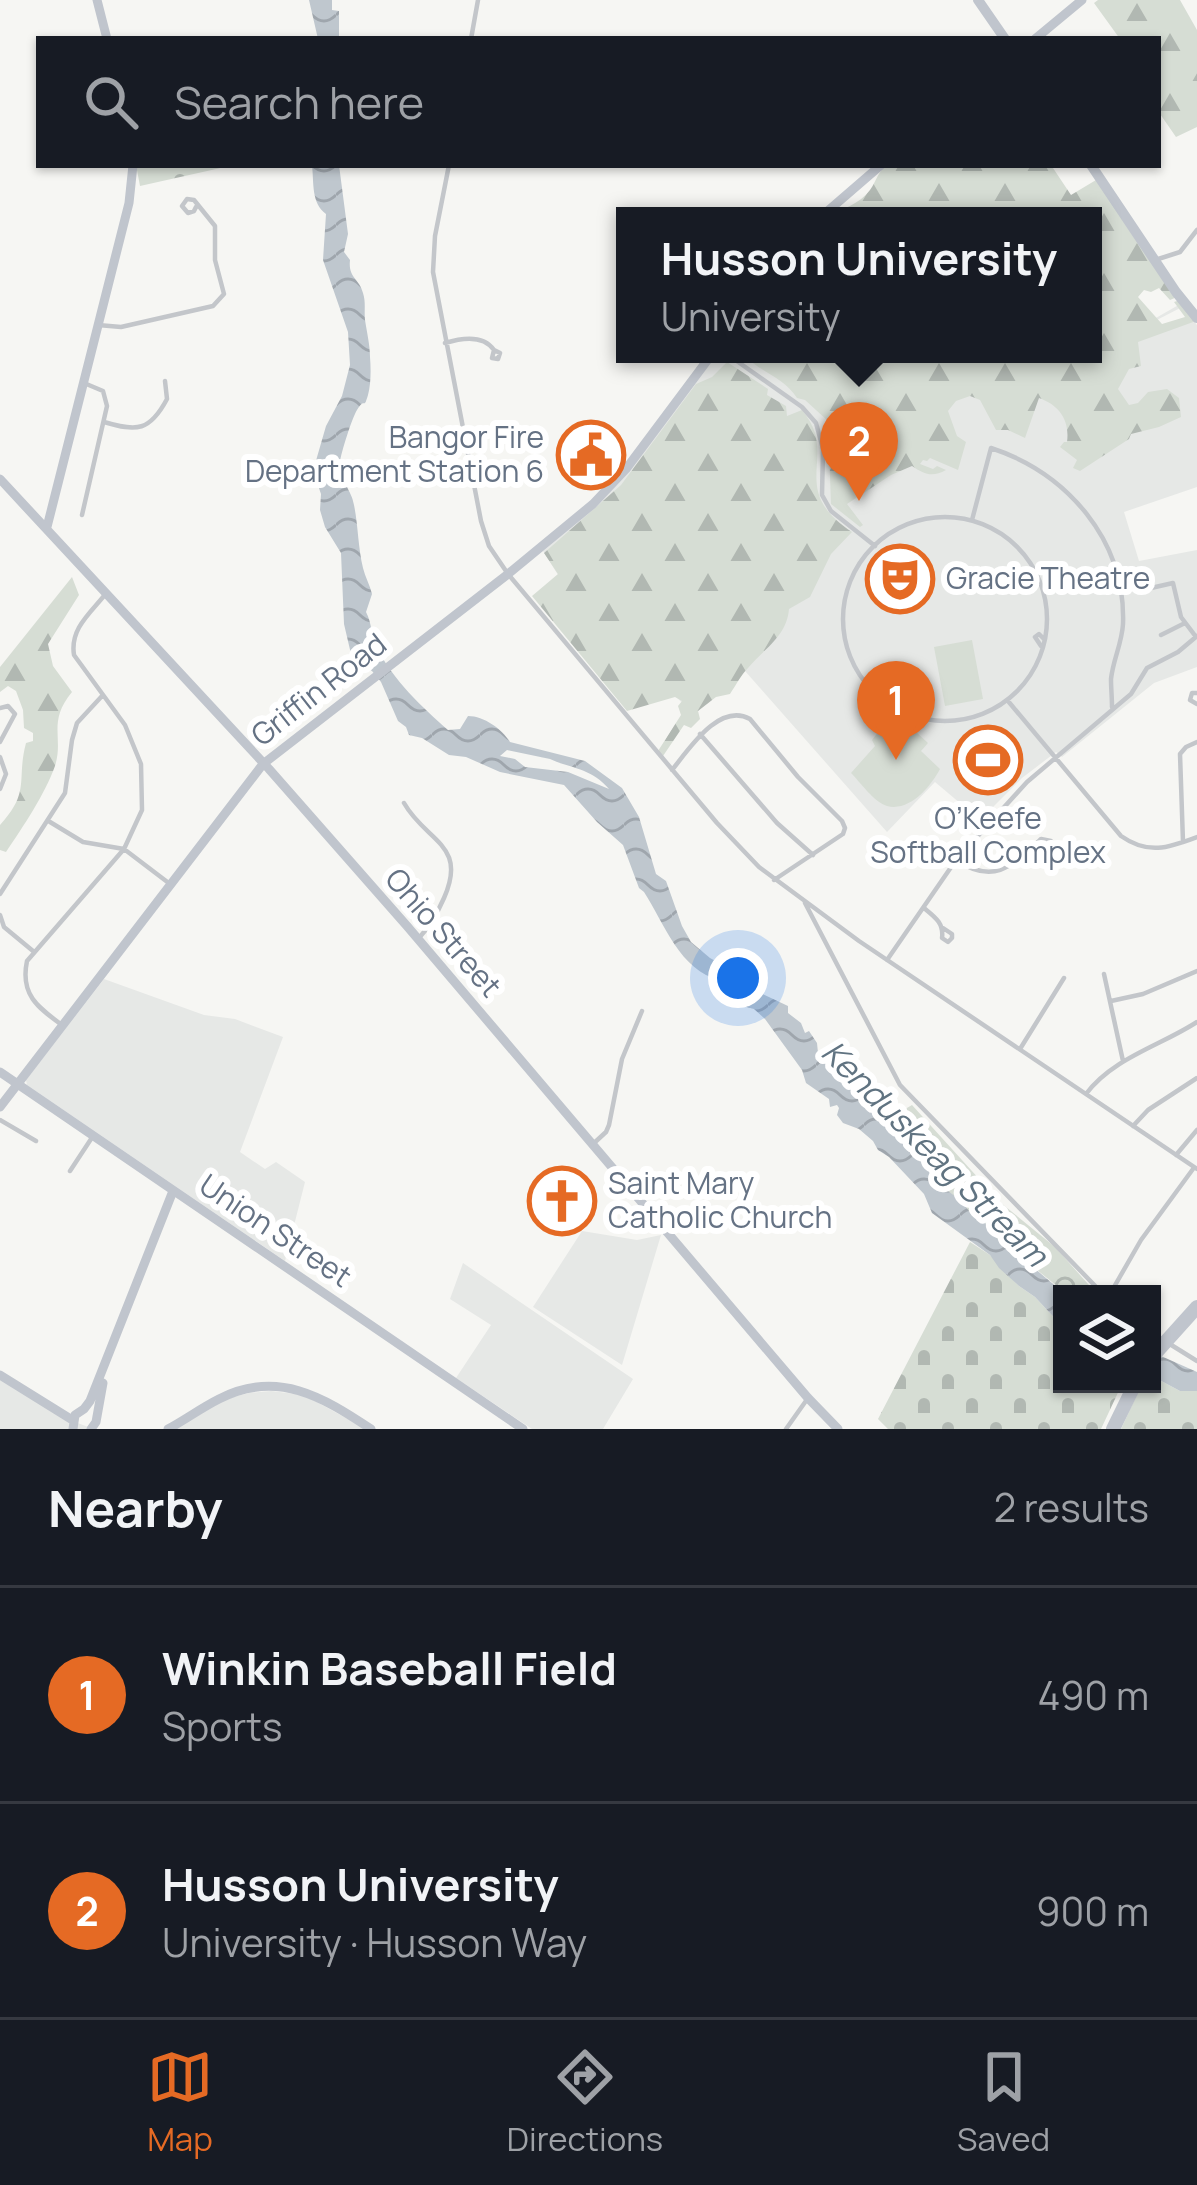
<!DOCTYPE html>
<meta charset="utf-8">
<style>
body{margin:0;font-family:Manrope,sans-serif;background:#20242c;color:#f1f3f6}
.controls{position:absolute;right:36px;bottom:36px;display:grid;overflow:hidden;border-radius:0px;box-shadow:0 3px 9px #0004}
.controls button{width:108px;height:108px;display:grid;place-items:center;padding:0;border:0;border-bottom:3px solid #363941;background:#171b24;color:#f1f3f6;font:60px sans-serif}
.you{position:absolute;left:738px;top:978px;width:42px;height:42px;margin:-30px;border:9px solid #fff;border-radius:50%;background:#1a73e8;box-shadow:0 0 0 18px #1a73e833}
.badge{display:grid;place-items:center;width:78px;height:78px;border-radius:50%;background:#e56a24;color:#fff;font-size:39px;font-weight:700}
.pin{position:absolute;translate:-50% -99px;filter:drop-shadow(0 3px 6px #0008)}
.pin::after{content:'';position:absolute;top:63px;width:42px;height:36px;background:inherit;clip-path:polygon(0 0,100% 0,50% 100%)}
.popup{position:absolute;left:616px;top:207px;width:486px;height:156px;box-sizing:border-box;display:grid;place-content:center;border-radius:0px;background:#171b24;filter:drop-shadow(0 3px 9px #0005);font-size:39px;white-space:nowrap;color:#9ea1a6}
.popup b{font-size:45px;color:#f1f3f6}
.popup::after{content:'';position:absolute;left:50%;top:100%;margin-left:-24px;border:24px solid transparent;border-top-color:#171b24}
.list{margin:0;padding:0;list-style:none}
h2{display:flex;justify-content:space-between;align-items:center;height:156px;margin:0;padding:0 48px;font-size:51px}
h2 small{font-size:39px;font-weight:400;color:#9ea1a6}
.list li{display:grid;grid-template-columns:78px 1fr auto;gap:36px;align-items:center;box-sizing:border-box;height:216px;padding:0 48px;border-top:3px solid #363941}
.list b{display:block;font-size:45px;white-space:nowrap}
.list p{margin:0;font-size:39px;white-space:nowrap;color:#9ea1a6}
.list em{font-size:39px;font-style:normal;color:#9ea1a6}
.icon{flex:none;width:66px;height:66px;fill:none;stroke:currentColor;stroke-width:2;stroke-linecap:round;stroke-linejoin:round}
.map{position:relative;flex:none;width:1197px;height:1429px;overflow:hidden}
.search{position:absolute;background:#171b24;box-shadow:0 3px 9px #0004;left:36px;right:36px;top:36px;height:132px;display:flex;align-items:center;gap:30px;box-sizing:border-box;padding:0 42px;border-radius:0px;color:#9ea1a6;font-size:45px}
.sheet{height:588px;background:#171b24}
nav{display:flex;justify-content:space-around;align-items:center;box-sizing:border-box;height:168px;border-top:3px solid #363941;background:#171b24;font-size:33px;color:#9ea1a6}
nav a{display:grid;justify-items:center;gap:6px}
nav .on{color:#e56a24}
.map>svg:first-child{display:block}
.built{fill:#e6e8e6}
.grass{fill:#d6ddd4}
.forest{fill:url(#forest-firs)}
.cemetery{fill:url(#cemetery-stones)}
.park{fill:url(#park-crowns)}
.water{fill:url(#water-waves);fill-rule:evenodd}
.lines{fill:none;stroke-linecap:round;stroke-linejoin:round}
.street{stroke:#c3c6ca;stroke-width:4.5}
.secondary{stroke:#c0c5cd;stroke-width:9}
.primary{stroke:#c0c5cd;stroke-width:10}
.highway{stroke:#c0c5cd;stroke-width:14}
.labels{text-anchor:middle;stroke-width:12;stroke-linejoin:round;paint-order:stroke}
.poi-label{font-size:30px;fill:#657284;stroke:#fff;text-anchor:start}
.street-label{font-size:30px;fill:#657284;stroke:#fff}
.water-label{font-size:33px;font-style:italic;fill:#607381;stroke:#fff}
</style>
<div class="map">
<svg width="1197" height="1429" viewBox="0 0 1197 1429">
<defs>
<pattern id="forest-firs" width="22" height="20" patternUnits="userSpaceOnUse" patternTransform="scale(3)"><rect width="22" height="20" fill="#d6ddd4"/><path d="M5 1l3.5 6h-7zM16 11l3.5 6h-7z" fill="#b1b8b2"/></pattern>
<pattern id="cemetery-stones" width="16" height="16" patternUnits="userSpaceOnUse" patternTransform="scale(3)"><rect width="16" height="16" fill="#d6ddd4"/><path d="M2 7V4a2 2 0 0 1 4 0v3zM10 15v-3a2 2 0 0 1 4 0v3z" fill="#b1b8b2"/></pattern>
<pattern id="park-crowns" width="20" height="18" patternUnits="userSpaceOnUse" patternTransform="scale(3)"><rect width="20" height="18" fill="#d6ddd4"/><path d="M2 6a3 3 0 1 1 6 0M12 15a3 3 0 1 1 6 0" fill="none" stroke="#b1b8b2"/></pattern>
<pattern id="water-waves" width="16" height="10" patternUnits="userSpaceOnUse" patternTransform="scale(3)"><rect width="16" height="10" fill="#bfc7ce"/><path d="M0 5q4-4 8 0t8 0" fill="none" stroke="#9fa6ad"/></pattern>
</defs>
<rect width="100%" height="100%" fill="#f6f6f3"/>
<path class="built" d="M1182,303L1184,306L1153,322L1157,329L1190,316L1197,325V487L1124,512L1139,561L1197,550V667L1154,683L1062,757L1056,752L1022,778L980,820L935,782L887,832L745,671L689,710L560,578L543,551L596,507L622,479L715,354H1093Z
M104,979L204,1015L235,1019L283,1037L240,1152L265,1169L276,1162L305,1182L285,1261L27,1085L26,1080Z
M582,1231L637,1240L661,1235L622,1365L533,1307Z
M463,1263L633,1379L603,1429H532L456,1378L491,1325L450,1299Z
M0,1373L72,1421L94,1429H0Z
M271,1391L304,1395L366,1429H173L226,1399L249,1393Z"/>
<path class="grass" d="M972,640L983,699L945,706L934,647Z
M888,720H897L901,724L904,721L928,743L921,751L940,769C931,786 910,812 887,806C874,802 860,782 851,773L875,746L872,740Z
M991,739H995L1017,767C994,787 981,784 962,761Z"/>
<path class="forest" d="M1098,0H1180L1197,30V127L1176,137L1158,111V39H1120L1094,3Z
M887,165H1051L1071,195L1096,180L1177,297L1170,300L1159,288L1151,292L1144,290L1138,297L1162,324L1185,317L1174,302L1180,300L1196,321L1138,342L1141,366L1129,369L1118,389L1129,405L1138,403L1148,392L1167,389L1179,398L1181,417L1159,427L1131,434L1129,439L1080,471L1073,468L1077,460L1060,447L1064,442H1067C1070,420 1059,405 1039,398L1025,438L1008,430H996L980,400L970,396L956,401L948,411L957,436L966,442L958,470L930,458L927,461L923,460L920,464L933,469L937,466L946,470C932,478 924,474 912,466L891,475L847,504L863,525L860,527L831,504L828,421L805,400L797,398C784,377 759,372 743,354H1093V216H827C842,209 860,204 870,190C877,180 877,173 887,165Z
M727,362L768,389L767,395L786,406L787,416L802,410C841,456 785,488 852,532L831,554L810,597L789,609C787,636 764,649 748,668C741,675 736,685 730,694L716,697L698,711L700,719L691,728L684,725L663,756L658,751L681,715L678,706L682,701L675,697L627,711L532,596L558,574L544,553L621,485L696,384L712,377Z
M72,577L79,595L48,644L53,666L72,692C47,722 64,738 55,766C45,794 23,827 6,852L0,850V825C31,791 16,781 26,743L33,741V733L24,728L23,710L16,691L8,686L0,692V667Z"/>
<path class="cemetery" d="M136,165H234L140,186Z
M970,1242L990,1255L1019,1286L1035,1297L1062,1326V1384H1122L1101,1429H888L878,1419Z
M1152,1376L1180,1391H1197V1429H1121L1142,1384H1152Z"/>
<path class="park" d="M912,1105L1001,1203L1055,1247L1097,1294H1067L1007,1246L1003,1249L990,1234L984,1221L970,1213L940,1183L925,1155L909,1141L901,1129L895,1128L890,1118Z"/>
<path class="water" d="M309,0H332V10L339,11V39H318Z
M312,165H339L348,234L344,252L350,260C348,278 359,278 363,293C366,302 364,311 365,320C367,333 370,345 370,357C371,369 371,384 368,395C363,412 366,395 357,410C352,418 341,453 340,462C339,480 352,490 354,505C358,524 358,547 363,568C365,577 370,585 372,594L366,612C372,623 371,636 377,648C393,680 422,707 448,730L460,729L468,716C484,716 502,729 510,742L585,761L622,788L639,817L656,874L666,881L682,926L691,942L710,958L730,969L752,989L788,1006V1013L801,1023L805,1033L809,1031L817,1043L819,1063L827,1064L828,1071L867,1100L920,1151L939,1184L961,1201L973,1216L985,1223L1003,1246L1021,1257L1065,1294H1062V1326L1035,1297L1019,1286L999,1268L990,1255L932,1213L924,1194L889,1157L878,1150L873,1141L859,1129L843,1123L837,1115L839,1108L837,1105L830,1107L829,1099L806,1083L802,1070L765,1019L754,1009L743,1006L720,980C680,971 664,923 644,892L639,888L623,845L597,822L564,785L500,772L466,757L449,755L422,738L409,735L406,727L398,721L381,682L372,671L358,665L351,654L344,624L341,553L325,527L320,510L321,494L313,471L326,426L342,396L350,365L348,332L323,260L326,214C311,203 314,183 312,165ZM507,750L550,759C571,769 590,767 609,789L568,772L525,767L515,759L500,756Z
M1152,1352L1197,1372V1391H1180L1152,1376Z"/>
<g class="lines">
<path class="street" d="M471,39L478,0
M449,165L435,236L433,272L481,521L489,546L508,574L717,823L759,867L859,941L1197,1169
M1155,260L1180,252L1197,230
M98,325L121,327L213,306L224,294L215,260V226L194,200L187,199L182,206L188,213L194,211L196,207
M445,343C461,338 483,334 494,350L492,358L498,359L500,353L494,350
M723,354L734,359L802,407L816,423L823,449L822,495L831,511L875,546
M104,422C137,432 150,431 167,399L165,381
M82,515L107,406L103,391L84,383
M843 619a102 102 0 1 1 204 0a102 102 0 1 1-204 0Z
M972,520L991,448C1067,473 1126,540 1123,624C1122,643 1113,660 1111,679C1111,688 1112,698 1112,707
M1151,588L1173,583L1181,617L1196,637
M1161,635L1183,624
M1041,646L1035,637L1039,634L1044,639
M1197,693H1192L1190,700L1197,704
M1008,701L1121,836C1148,855 1168,848 1197,837
M0,708L8,706L15,714L0,742
M700,734L777,823L813,855
M0,757L6,774L0,789
M672,770C689,749 719,702 750,719L798,777L842,821L845,828L843,834L774,880
M404,803C426,842 468,844 444,898C437,914 430,926 419,938
M50,822L83,842L124,849L170,884
M1183,842L1180,754L1186,747L1197,742
M956,860C994,885 1011,867 1041,839L1051,841L1053,845L1047,852L1033,846
M0,894L65,793L72,740L77,723L102,696
M805,903L900,1085L1103,1294
M924,908C935,917 944,923 942,938L948,942L952,938V934L943,928
M0,915L4,927L33,951
M887,960L956,860L1027,782L1131,694L1147,668L1178,652L1197,636
M1104,974L1123,1061
M1111,1001L1143,994L1197,971
M62,1025C37,1007 20,994 27,961L124,849L142,810L141,764L125,725L74,655C70,630 88,615 104,596
M1020,1049L1064,978
M1086,1094C1113,1058 1160,1046 1197,1022
M0,1120L36,1141
M1133,1126L1148,1110L1197,1078
M593,1144L606,1132L609,1125L622,1059L642,1011
M1176,1155L1197,1130
M70,1171L93,1136
M1110,1294L1141,1240L1193,1169
M1152,1333L1197,1361
M786,1429L808,1398"/>
<path class="secondary" d="M97,0L107,39
M1035,39L1082,0
M822,216L881,165
M0,479L269,769L407,926L808,1398L838,1429
M47,527L129,203L133,165
M0,1072L523,1429
M0,1107L263,764L508,574L593,504L626,469L712,354
M0,1375L74,1421
M73,1429L75,1415L84,1409L90,1401L173,1191
M91,1429L96,1422L103,1383
M168,1429C185,1420 201,1408 219,1399C277,1369 323,1397 371,1429"/>
<path class="primary" d="M978,0L1005,39
M1091,165L1176,292L1197,318"/>
<path class="highway" d="M1152,1357L1197,1307
M1113,1429L1135,1384"/>
</g>
<defs>
<symbol id="civic-ring" viewBox="-11 -11 22 22"><circle r="9.5" fill="#fff" stroke="#e56a24" stroke-width="1.5"/><path d="M-.6-6.5H3V-4.5H.6V-3L4-1V1h2V6H-6V1h2V-1L-.6-3ZM-1.2 2.5V6h2.4V2.5Z" fill="#e56a24"/></symbol>
<symbol id="theatre-ring" viewBox="-11 -11 22 22"><circle r="9.5" fill="#fff" stroke="#e56a24" stroke-width="1.5"/><path d="M-5-5.5Q0-4 5-5.5V0Q5 5 0 6Q-5 5-5 0ZM-3.3-2.5H-1v1.5H-3.3ZM1-2.5H3.3v1.5H1ZM-2.8 1Q0 5.5 2.8 1Z" fill="#e56a24"/></symbol>
<symbol id="stadium-ring" viewBox="-11 -11 22 22"><circle r="9.5" fill="#fff" stroke="#e56a24" stroke-width="1.5"/><path d="M0-5a6.5 5 0 1 0 0 10a6.5 5 0 1 0 0-10ZM-3.5-1.8h7v3.6h-7Z" fill="#e56a24"/></symbol>
<symbol id="church-ring" viewBox="-11 -11 22 22"><circle r="9.5" fill="#fff" stroke="#e56a24" stroke-width="1.5"/><path d="M-1.2-6h2.4v3.5h3.3v2.4h-3.3V6h-2.4V-.1h-3.3v-2.4h3.3Z" fill="#e56a24"/></symbol>
</defs>
<g fill-rule="evenodd">
<use href="#civic-ring" x="553" y="417" width="76" height="76"/>
<use href="#theatre-ring" x="862" y="541" width="76" height="76"/>
<use href="#stadium-ring" x="950" y="722" width="76" height="76"/>
<use href="#church-ring" x="524" y="1163" width="76" height="76"/>
</g>
<g class="labels">
<g class="poi-label">
<text x="544" y="448" text-anchor="end">Bangor Fire<tspan x="544" dy="34">Department Station 6</tspan></text>
<text x="946" y="589">Gracie Theatre</text>
<text x="988" y="829" text-anchor="middle">O’Keefe<tspan x="988" dy="34">Softball Complex</tspan></text>
<text x="608" y="1194">Saint Mary<tspan x="608" dy="34">Catholic Church</tspan></text>
</g>
<g class="street-label">
<text transform="translate(319 690) rotate(-38)" y="10">Griffin Road</text>
<text transform="translate(443 933) rotate(49)" y="10">Ohio Street</text>
<text transform="translate(275 1231) rotate(34)" y="10">Union Street</text>
</g>
<g class="water-label">
<text transform="translate(935 1153) rotate(45)" y="12">Kenduskeag Stream</text>
</g>
</g>
</svg>
<div class="controls">
<button><svg class="icon" aria-label="layers" viewBox="0 0 24 24"><path d="M12 4l9 5-9 5-9-5zM3 14l9 5 9-5"/></svg></button>
</div>
<div class="you"></div>
<div class="pin badge" style="left:896px;top:760px">1</div>
<div class="pin badge" style="left:859px;top:501px">2</div>
<div class="popup"><b>Husson University</b>University</div>
<div class="search"><svg class="icon" aria-label="search" viewBox="0 0 24 24"><circle cx="10" cy="10" r="6"/><path d="M15 15l6 6"/></svg>Search here</div>
</div>
<section class="sheet">
<h2>Nearby<small>2 results</small></h2>
<ul class="list">
<li><span class="badge">1</span><div><b>Winkin Baseball Field</b><p>Sports</p></div><em>490 m</em></li>
<li><span class="badge">2</span><div><b>Husson University</b><p>University · Husson Way</p></div><em>900 m</em></li>
</ul>
</section>
<nav>
<a class="on"><svg class="icon" aria-label="map" viewBox="0 0 24 24"><path d="M3 6l6-2 6 2 6-2v14l-6 2-6-2-6 2zM9 4v14M15 6v14"/></svg>Map</a>
<a><svg class="icon" aria-label="directions" viewBox="0 0 24 24"><path d="M12 3l9 9-9 9-9-9zM9 14v-3h6M13 9l2 2-2 2"/></svg>Directions</a>
<a><svg class="icon" aria-label="saved" viewBox="0 0 24 24"><path d="M7 4h10v16l-5-4-5 4z"/></svg>Saved</a>
</nav>
